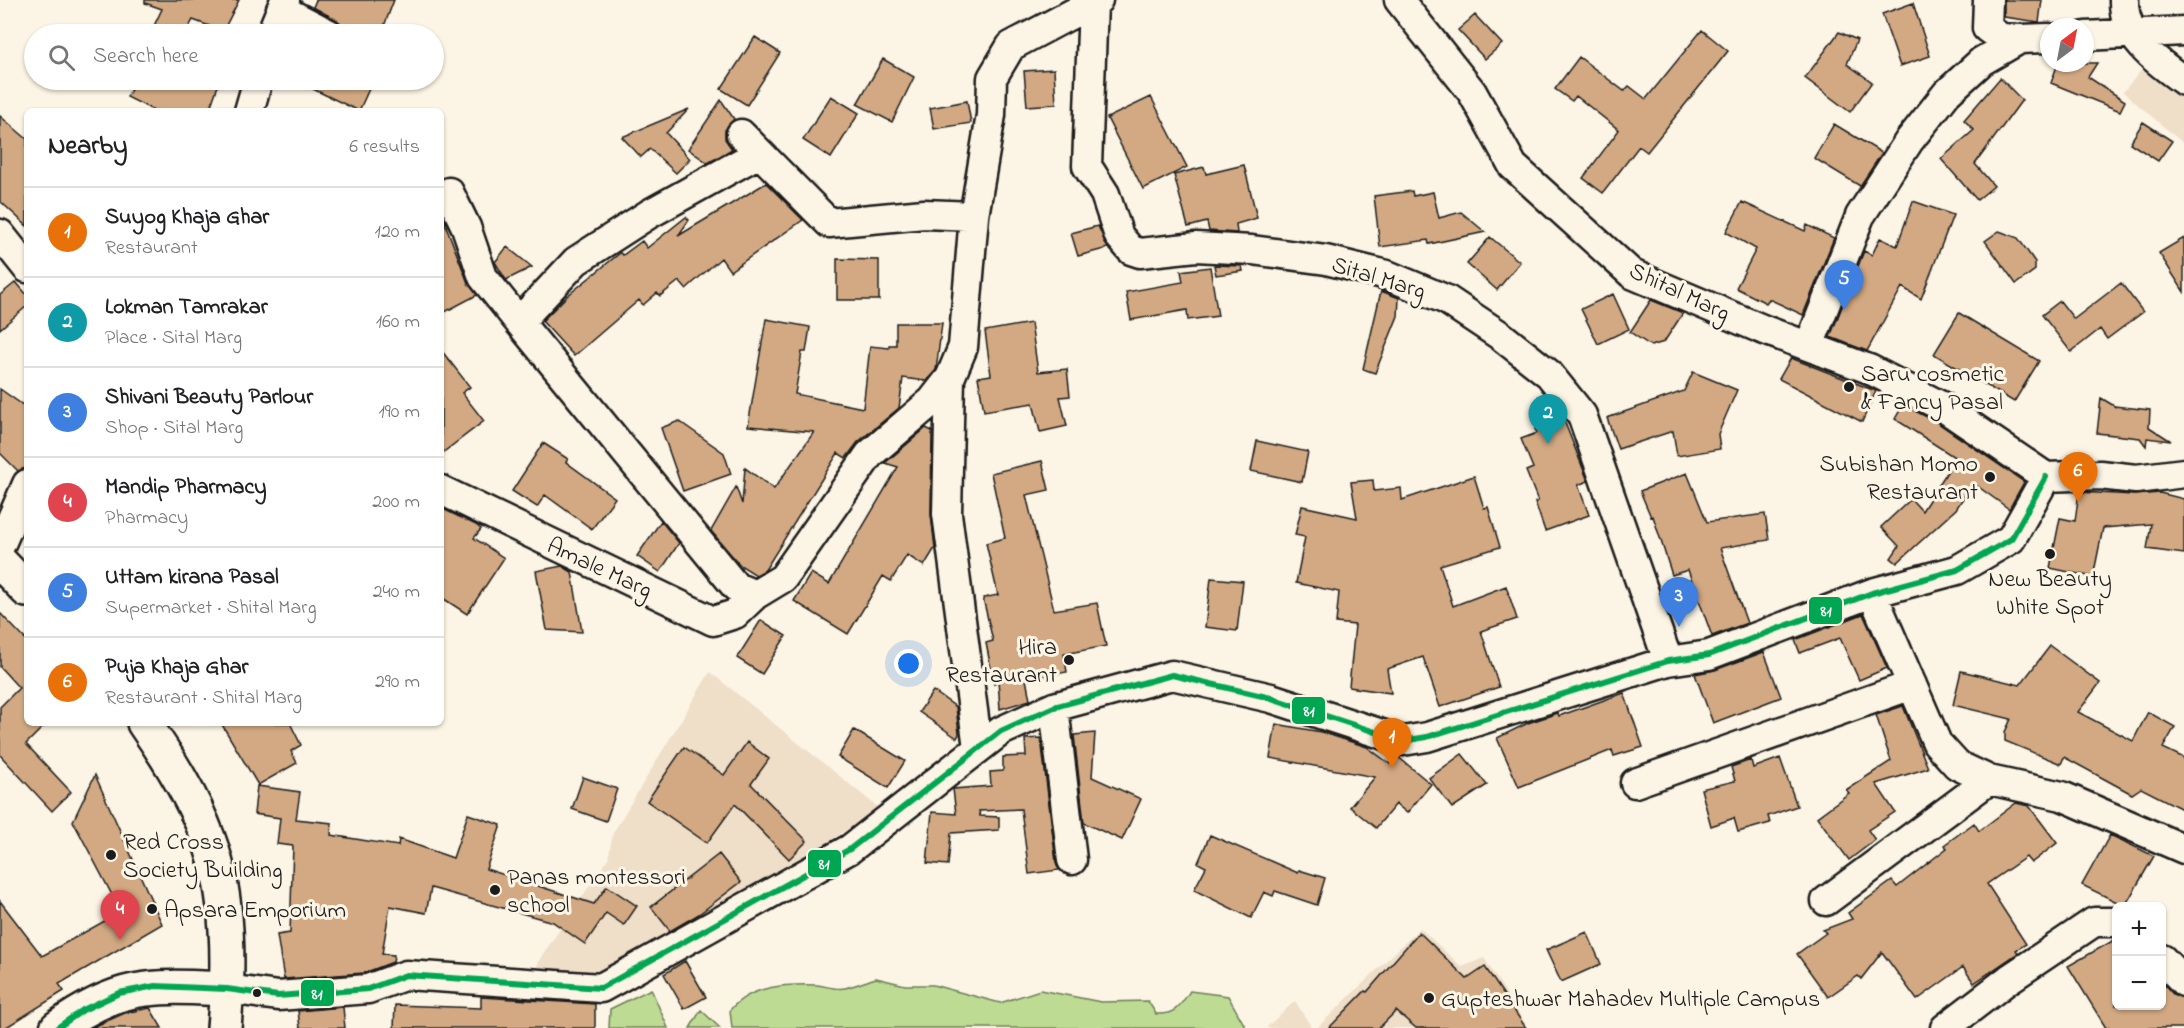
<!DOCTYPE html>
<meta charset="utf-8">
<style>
body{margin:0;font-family:"Indie Flower",sans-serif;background:#f2f2f2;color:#202124}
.controls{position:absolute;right:18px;bottom:18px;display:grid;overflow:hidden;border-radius:9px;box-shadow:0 2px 4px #0004}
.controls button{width:54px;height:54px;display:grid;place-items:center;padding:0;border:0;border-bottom:2px solid #e0e0e0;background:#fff;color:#202124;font:30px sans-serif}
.compass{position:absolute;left:2040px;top:18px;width:54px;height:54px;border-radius:50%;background:#fff;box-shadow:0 2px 4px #0004;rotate:32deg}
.you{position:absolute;left:909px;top:664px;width:21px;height:21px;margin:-15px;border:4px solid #fff;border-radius:50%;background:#1a73e8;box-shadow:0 0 0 9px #1a73e833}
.badge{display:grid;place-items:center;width:39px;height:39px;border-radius:50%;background:#1c1c1c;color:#fff;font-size:20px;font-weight:700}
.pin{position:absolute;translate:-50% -50px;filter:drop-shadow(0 2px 3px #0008)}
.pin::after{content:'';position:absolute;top:32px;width:21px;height:18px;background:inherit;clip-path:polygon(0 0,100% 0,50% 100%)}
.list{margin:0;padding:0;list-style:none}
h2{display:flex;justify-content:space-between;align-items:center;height:78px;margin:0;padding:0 24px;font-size:26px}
h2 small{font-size:20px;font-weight:400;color:#757577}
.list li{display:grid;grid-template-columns:39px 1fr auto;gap:18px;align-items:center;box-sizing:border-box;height:90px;padding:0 24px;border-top:2px solid #e0e0e0}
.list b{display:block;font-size:22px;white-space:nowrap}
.list p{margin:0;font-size:20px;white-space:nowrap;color:#757577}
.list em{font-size:20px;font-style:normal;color:#757577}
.icon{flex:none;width:33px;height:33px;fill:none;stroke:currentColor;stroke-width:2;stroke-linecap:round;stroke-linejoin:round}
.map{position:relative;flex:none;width:2184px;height:1028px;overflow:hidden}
.search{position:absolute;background:#fff;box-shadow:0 2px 4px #0004;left:24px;top:24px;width:420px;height:66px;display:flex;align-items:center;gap:15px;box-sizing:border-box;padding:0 21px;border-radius:33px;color:#757577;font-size:22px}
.panel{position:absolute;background:#fff;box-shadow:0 2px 4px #0004;left:24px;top:108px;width:420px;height:618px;border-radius:9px}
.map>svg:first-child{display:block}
.built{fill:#efdec8}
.green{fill:#bddb93;stroke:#6c7c58;stroke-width:1.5}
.building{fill:#d2a983;stroke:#1c1c1c;stroke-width:1.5}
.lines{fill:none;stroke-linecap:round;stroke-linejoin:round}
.street-casing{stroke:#1c1c1c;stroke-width:33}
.secondary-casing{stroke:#1c1c1c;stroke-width:38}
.highway-casing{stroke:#1c1c1c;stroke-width:38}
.street{stroke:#fcf5e5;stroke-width:28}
.secondary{stroke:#fcf5e5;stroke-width:33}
.highway{stroke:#fcf5e5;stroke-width:33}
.bus-1-casing{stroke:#fcf5e5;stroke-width:10}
.bus-1{stroke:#00a651;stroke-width:6}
.poi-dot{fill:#1c1c1c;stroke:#fcf5e5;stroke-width:2}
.labels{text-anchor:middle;stroke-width:6;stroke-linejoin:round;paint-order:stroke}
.street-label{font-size:24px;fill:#1c1c1c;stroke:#fcf5e5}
.poi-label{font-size:24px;fill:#1c1c1c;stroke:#fcf5e5;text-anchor:start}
.line-badge{stroke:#fcf5e5;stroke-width:2}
.badge-label{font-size:16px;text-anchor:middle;font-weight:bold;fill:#fff}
</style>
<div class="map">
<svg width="2184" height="1028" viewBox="0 0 2184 1028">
<rect width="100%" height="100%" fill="#fcf5e5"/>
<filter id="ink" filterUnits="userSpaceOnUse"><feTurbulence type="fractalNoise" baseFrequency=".0167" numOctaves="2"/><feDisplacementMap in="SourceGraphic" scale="12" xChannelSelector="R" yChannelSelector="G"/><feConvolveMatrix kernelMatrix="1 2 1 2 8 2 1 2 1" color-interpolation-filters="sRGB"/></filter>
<g filter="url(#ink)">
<path class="built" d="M2149,61L2184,84V144L2123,92Z
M710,672L879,808L745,898L601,980L534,973L541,957L608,859L613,833Z
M1420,928L1462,967L1484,958L1528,1028H1317Z
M1295,1001L1312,1028H1265H1266Z"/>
<path class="green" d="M876,978L905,985H933L1000,1003L1040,990L1101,1002L1148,1001L1156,1014C1175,1015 1180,1006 1190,991L1228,996L1246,1028H732L730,1010C751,985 786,984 817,985C826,986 836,990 845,988C855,986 866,981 876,978Z
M651,989L668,1028H609L610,1009Z
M701,1010L720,1028H690Z"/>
<path class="building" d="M145,0H239L223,31L193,20L185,34H166L153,28L162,9L145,3Z
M316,0H394L381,34H345L343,26L337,20L313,7Z
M2004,0H2042L2039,22L2004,17Z
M1913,3L1930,56L1900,66L1882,14Z
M1475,15L1502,44L1485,59L1458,30Z
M1702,30L1728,51L1647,152L1639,146L1603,193L1583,178L1619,130L1576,96L1572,101L1555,89L1579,57L1624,91L1629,86L1646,99Z
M1839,32L1857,40L1847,64L1872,82L1850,112L1805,78Z
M755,37L780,53L747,105L721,89Z
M883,59L914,77L892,122L857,104Z
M2058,63H2097L2088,77L2125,101L2120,111L2051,83Z
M1054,69L1056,104L1027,106L1024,71Z
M2000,78L2022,100L1975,164L1994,186L1977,200L1941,159L1974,130L1964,120Z
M136,80H220L209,111H155L127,97Z
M294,80H373L359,111Z
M831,96L859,113L831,158L803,140Z
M1151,97L1187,167L1143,189L1107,118Z
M721,100L734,119L725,130V139L732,149L708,163L688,149Z
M967,101L971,123L934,129L930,108Z
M689,109L666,133L690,159L676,173L650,149L641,157L622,137Z
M0,116L27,139V226L0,201Z
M2143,122L2172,141L2158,161L2130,143Z
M1834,124L1882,153L1860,186L1814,158Z
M1244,165L1257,218L1236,224L1237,233L1209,231L1207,222L1188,227L1174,175L1204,167L1206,174Z
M766,183L803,220L730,271L721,258L686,289L679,281L660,296L657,293L643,305L639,300L574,356L542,321L567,296L620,253L623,255L642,241L647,248L686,217L689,220L678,236Z
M1412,191L1413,196L1433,192L1439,218L1461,212L1485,232L1429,244L1428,240L1380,247L1374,196Z
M1913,201L1953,215L1921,299L1902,287L1867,351L1830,337L1864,251L1872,255L1880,238L1897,246Z
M1742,202L1805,231L1807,225L1834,238L1803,315L1769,299L1766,303L1736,288L1756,249L1726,232Z
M441,213L468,283L477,295L441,314Z
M1098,226L1108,248L1078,256L1071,233Z
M1999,231L2018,238L2035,262V270L2016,284L1985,241Z
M1490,237L1520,262L1497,290L1467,264Z
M2184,238V292L2159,253Z
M507,247L532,267L506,280L495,262Z
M837,259L879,260V300H837Z
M1214,265L1242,266L1243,271L1216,275Z
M1210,267L1218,316L1188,320L1187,310L1131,320L1126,292L1183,282L1181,271Z
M16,282L27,295V306L0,329V295Z
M2121,283L2143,312L2107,339L2100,329L2071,352L2042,315L2060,301L2074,319Z
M1381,291L1399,298L1398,316L1375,373L1363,369Z
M1613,294L1629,329L1598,344L1581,309Z
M1651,300L1683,313L1664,342L1651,346L1630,332Z
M1959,313L2039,361L2014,402L1934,354Z
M766,319L810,327L806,352H802L795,394L863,408L870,346L889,348V345H896V323H942L936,370L926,381L903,378L899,408L858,442L846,458L838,453L765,570L756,575L740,565L711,531L736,487L742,504L745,468L774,489L814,432L748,426Z
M1031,323L1038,372L1067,369L1070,396L1060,397L1067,426L1040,432L1033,403L984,411L978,377L991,375L985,331Z
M441,350L470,387L462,393L484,421L441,454Z
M1791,358L1876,391L1862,422L1779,379Z
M1693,372L1737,390L1718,434L1720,449L1677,456L1673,431L1618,449L1607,418L1684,391Z
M0,389L27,408V468L18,471L0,453Z
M2101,398L2116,407L2114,406L2150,410L2149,427L2171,441L2147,438L2146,446L2140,438L2097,433Z
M1903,405L1935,421L2024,482L2009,509L1973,483L1956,509L1897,563L1891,558L1899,546L1881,527L1911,499L1922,511L1956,458L1895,419Z
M1563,418L1588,481L1578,485L1589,515L1545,531L1535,502L1538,501L1526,471L1533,468L1521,439L1537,433L1535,429Z
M679,421L724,453L731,474L683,491L661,428Z
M926,428L932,431L931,514L935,548L924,566L907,555L891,581L883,576L848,634L794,601L811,573L829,584L898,467L885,463Z
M1257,441L1308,452L1302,482L1251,471Z
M543,443L568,459L566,462L615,498L592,529L545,495L537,507L512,491Z
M1042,461L1049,490L1026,495L1054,610L1097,603L1106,646L1064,654L1067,672L1026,679L1030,700L1000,709L998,679L994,684L986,643L993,641L983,598L998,595L986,543L1005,538L991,473Z
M1687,473L1707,522L1765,514L1769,540L1720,548L1747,623L1712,636L1688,570L1672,575L1653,516L1651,517L1640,491Z
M1474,476L1484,508L1488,507L1500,547L1440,565L1453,606L1506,586L1517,619L1481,631L1499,687L1440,707L1423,657L1387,669L1391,693L1349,687L1355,625L1336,623L1339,592L1296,583L1305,537L1295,535L1302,506L1357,518L1351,482L1373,480L1374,491L1401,488L1402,500Z
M2079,492L2134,495L2160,493L2184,499V554L2147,549L2151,524L2103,528L2093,577L2050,568L2060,518L2075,521Z
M441,508L476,525L481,529L474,538L504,558L467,614L441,597Z
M661,521L679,543L660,572L637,556Z
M562,566L572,572L582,632L547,630L536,571Z
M1211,578L1243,581L1237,631L1205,627Z
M0,613L27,641V723H47L26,744L71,792L52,811L0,755V707L19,688L0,667Z
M1863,614L1887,668L1859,680L1840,638L1800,653L1795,640Z
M761,620L786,636L762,674L737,658Z
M2050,646L2100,683L2078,712L2133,741L2148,712L2175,727L2163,748L2184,758V810L2141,788L2132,794L2064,757L2061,764L2005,741V732L2011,719L1953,705L1961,671L2020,685Z
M1764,652L1781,697L1713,723L1695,674L1715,670Z
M933,691L956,707L959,734L957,738L919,712Z
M1624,693L1643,747L1614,756L1612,750L1519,787L1497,738L1528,723L1558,713L1559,716Z
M1903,706L1928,768L1876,784L1895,812L1868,830L1875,840L1849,860L1817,817L1849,793L1846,790L1891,761L1876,715Z
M221,723H290L301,745L291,751L297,763L258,785Z
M1276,724L1321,732L1367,747L1390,764L1397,756L1431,784L1407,813L1396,804L1376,828L1350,807L1375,777L1270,758Z
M854,730L905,761L888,788L838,757Z
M1095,733L1092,777L1141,799L1122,840L1084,823L1074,735Z
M1041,738L1056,862L1059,870L1029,874L1021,809L979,811L980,816L999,817V830L951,833L948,865L927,863L932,812L956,814L953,789L991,786L990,772L1003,771V757L1026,756L1025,739Z
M747,742L769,759L751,784L807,841L789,859L735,804L707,843L647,801L684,747L724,775Z
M1462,754L1487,785L1452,808L1429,778Z
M1780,758L1797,806L1768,816L1770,823L1738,832L1734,818L1711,826L1701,789L1735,781L1731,767L1751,760L1753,768Z
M95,775L162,924L59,984L64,991L5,1028H0V901L42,956L121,912L73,821Z
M583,777L617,789L606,821L572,809Z
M257,786L300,792L296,819L332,823L331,835L398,846L399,839L453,858L468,814L501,825L486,869L594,904L607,886L637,906L624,925L606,913L585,944L553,922L431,888L426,913L390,906L382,954L394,955L393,962L364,973L284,979L277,935L290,933L293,846L277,844L280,818L254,814Z
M2016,803L2029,806L2057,843L2031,863L2026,857L1987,884L2026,944L2016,950L2018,953L1974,983L1963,967L1917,1000L1882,952L1861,979L1858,976L1828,997L1797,954L1826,933L1823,930L1852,919L1848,913L1892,881L1897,887L1947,848L1944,845L1974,823L1979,831Z
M1210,835L1298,873L1299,870L1325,878L1317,905L1275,891L1273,896L1264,892L1251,918L1194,890L1206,867L1198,863Z
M2110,835L2154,856L2125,906L2082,885Z
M719,854L741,882L699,914L670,931L651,907Z
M1419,932L1467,979L1485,967L1526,1028H1416L1396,1011L1379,1028H1329L1365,991L1367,992Z
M1587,932L1601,964L1561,982L1546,950Z
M2116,939V1005H2162V982L2173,994L2184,998V1028H2106L2068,966Z
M685,961L706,997L684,1009L664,974Z
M481,997L595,1004V1028H394L395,1005L481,1008Z
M343,1007L345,1028H300L298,1011Z
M150,1008L162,1028H91L125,1013Z"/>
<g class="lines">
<defs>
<path id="street" d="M1399,0L1472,92L1513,166L1632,274L1762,329L1869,369L1943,407L2046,477
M1988,0L1987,28L2001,38L2020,39
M2124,0C2123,38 2156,61 2184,81
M1093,3L1087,166L1105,194L1119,236L1131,250L1140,253L1196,247L1252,250L1326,260L1387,275L1447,300L1501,336L1549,374L1582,415L1668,661
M281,9L329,34
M271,34L285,0
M2085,36L2184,31
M249,111L258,80
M741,134L829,223L924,214L974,216
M759,153L649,214L576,261L519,322L736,587L755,595L783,578L869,455L932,401L950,378L963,347L974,216L991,115L992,78L1011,46L1098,0
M449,192L466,227L483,277L519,322
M0,234L27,268
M1809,346L1860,216L1909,141L1947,93L1982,61L2020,39L2049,38
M950,378L947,514L978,748
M2046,477L2100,475L2136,479L2184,473
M441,490L713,621L735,614L755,595
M0,546L27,484
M1872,593L1937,743L1957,765L1989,780L2062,796L2184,849
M1054,707L1072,860
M1635,783L1912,685
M1826,901L1989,780
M2162,959L2184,982
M227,989L278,996L368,989L406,975L601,988L850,849L1001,731L1054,707L1172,675L1271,698L1403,741L1427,737L1668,661L1709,655L1872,593L1957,570L2011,539L2046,477
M1945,1028L2009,979L2094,922H2116"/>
<path id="secondary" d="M57,1028C121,982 153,986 227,989"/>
<path id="highway" d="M0,562L27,590
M144,723C169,759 193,797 208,838C230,896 229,967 224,1028"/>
</defs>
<use href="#street" class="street-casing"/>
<use href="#secondary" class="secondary-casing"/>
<use href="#highway" class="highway-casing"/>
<use href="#street" class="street"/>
<use href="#secondary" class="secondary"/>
<use href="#highway" class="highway"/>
<defs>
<path id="bus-1" d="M57,1028L83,1010L119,993L155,986L227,989L278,996L368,989L406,975L601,988L850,849L1001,731L1054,707L1172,675L1271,698L1403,741L1427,737L1668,661L1709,655L1872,593L1957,570L2011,539L2046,477"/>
</defs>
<use href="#bus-1" class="bus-1-casing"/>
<use href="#bus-1" class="bus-1"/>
</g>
</g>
<g class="poi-dot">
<circle cx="1849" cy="387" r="6"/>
<circle cx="1990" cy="477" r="6"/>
<circle cx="2050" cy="554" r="6"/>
<circle cx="1069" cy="660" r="6"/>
<circle cx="111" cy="855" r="6"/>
<circle cx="495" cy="890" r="6"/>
<circle cx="152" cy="909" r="6"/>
<circle cx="257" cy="993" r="5"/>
<circle cx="1429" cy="998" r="6"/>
</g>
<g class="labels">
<g class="street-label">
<text transform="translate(1379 277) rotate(17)" y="8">Sital Marg</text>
<text transform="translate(1680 291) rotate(25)" y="8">Shital Marg</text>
<text transform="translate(600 567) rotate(25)" y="8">Amale Marg</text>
</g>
<g class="poi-label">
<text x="1861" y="381">Saru cosmetic<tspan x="1861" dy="28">&amp; Fancy Pasal</tspan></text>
<text x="1978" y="471" text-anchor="end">Subishan Momo<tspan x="1978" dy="28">Restaurant</tspan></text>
<text x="2050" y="586" text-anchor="middle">New Beauty<tspan x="2050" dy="28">White Spot</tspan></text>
<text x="1057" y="654" text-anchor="end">Hira<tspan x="1057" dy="28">Restaurant</tspan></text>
<text x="123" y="849">Red Cross<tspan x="123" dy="28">Society Building</tspan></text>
<text x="507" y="884">Panas montessori<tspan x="507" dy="28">school</tspan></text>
<text x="164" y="917">Apsara Emporium</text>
<text x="1441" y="1006">Gupteshwar Mahadev Multiple Campus</text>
</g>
</g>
<g class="line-badge">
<rect x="1808" y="596" width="35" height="29" rx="6" fill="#00a651"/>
<rect x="1291" y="696" width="35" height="29" rx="6" fill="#00a651"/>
<rect x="807" y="849" width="35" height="29" rx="6" fill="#00a651"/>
<rect x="300" y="979" width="35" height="28" rx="6" fill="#00a651"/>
</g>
<g class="badge-label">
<text x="1826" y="616">81</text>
<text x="1309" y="716">81</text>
<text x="824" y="869">81</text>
<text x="317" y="999">81</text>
</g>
</svg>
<div class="controls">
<button>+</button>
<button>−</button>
</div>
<svg class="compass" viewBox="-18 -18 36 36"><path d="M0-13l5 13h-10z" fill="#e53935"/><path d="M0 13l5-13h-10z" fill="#757577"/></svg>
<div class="you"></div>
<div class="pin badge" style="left:1392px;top:768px;background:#e8710a">1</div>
<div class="pin badge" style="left:1548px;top:444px;background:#0f9aa8">2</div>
<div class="pin badge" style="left:1679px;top:627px;background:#3f7fe0">3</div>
<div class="pin badge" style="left:120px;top:940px;background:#e0444e">4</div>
<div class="pin badge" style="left:1844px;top:310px;background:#3f7fe0">5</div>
<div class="pin badge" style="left:2078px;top:502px;background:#e8710a">6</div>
<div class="search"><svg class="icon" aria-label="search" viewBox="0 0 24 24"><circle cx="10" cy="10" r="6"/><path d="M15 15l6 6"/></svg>Search here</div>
<section class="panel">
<h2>Nearby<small>6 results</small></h2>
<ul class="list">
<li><span class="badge" style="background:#e8710a">1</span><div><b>Suyog Khaja Ghar</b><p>Restaurant</p></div><em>120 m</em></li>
<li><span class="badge" style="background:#0f9aa8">2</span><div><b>Lokman Tamrakar</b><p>Place · Sital Marg</p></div><em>160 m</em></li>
<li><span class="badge" style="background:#3f7fe0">3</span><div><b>Shivani Beauty Parlour</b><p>Shop · Sital Marg</p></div><em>190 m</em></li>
<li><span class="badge" style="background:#e0444e">4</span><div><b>Mandip Pharmacy</b><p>Pharmacy</p></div><em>200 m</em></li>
<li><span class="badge" style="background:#3f7fe0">5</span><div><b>Uttam kirana Pasal</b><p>Supermarket · Shital Marg</p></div><em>240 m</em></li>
<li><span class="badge" style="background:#e8710a">6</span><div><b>Puja Khaja Ghar</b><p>Restaurant · Shital Marg</p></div><em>290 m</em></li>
</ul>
</section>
</div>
